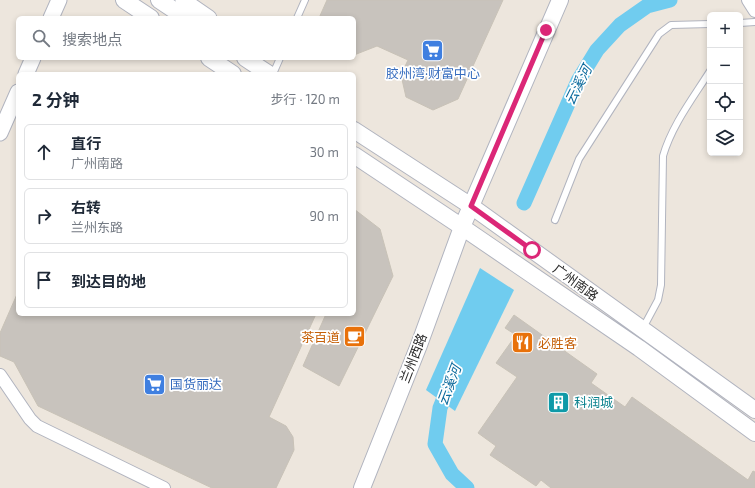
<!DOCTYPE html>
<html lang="zh">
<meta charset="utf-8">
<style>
body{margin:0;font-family:"Exo 2","Noto Sans SC",sans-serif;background:#f2f2f3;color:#1f2937}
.controls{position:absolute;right:12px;top:12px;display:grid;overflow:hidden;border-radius:6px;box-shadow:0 2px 6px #0003}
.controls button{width:36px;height:36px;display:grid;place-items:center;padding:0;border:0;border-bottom:1px solid #e0e1e3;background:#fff;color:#1f2937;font:20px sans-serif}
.stop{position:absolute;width:12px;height:12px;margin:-9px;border:3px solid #db2777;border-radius:50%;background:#fff}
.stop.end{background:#db2777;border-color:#fff;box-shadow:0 1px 4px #0008}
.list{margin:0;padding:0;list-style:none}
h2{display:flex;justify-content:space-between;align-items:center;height:52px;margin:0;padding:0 16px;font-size:17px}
h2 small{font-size:13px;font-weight:400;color:#747a83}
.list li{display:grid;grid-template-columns:26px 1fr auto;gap:12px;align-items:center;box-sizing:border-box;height:56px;margin:0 8px 8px;padding:0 8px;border:1px solid #e0e1e3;border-radius:6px}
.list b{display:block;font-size:15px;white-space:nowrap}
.list p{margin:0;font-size:13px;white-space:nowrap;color:#747a83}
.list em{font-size:13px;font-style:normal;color:#747a83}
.icon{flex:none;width:22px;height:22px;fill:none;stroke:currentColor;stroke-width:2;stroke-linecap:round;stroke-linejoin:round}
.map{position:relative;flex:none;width:755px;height:488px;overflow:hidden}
.search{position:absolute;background:#fff;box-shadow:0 2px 6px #0003;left:16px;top:16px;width:340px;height:44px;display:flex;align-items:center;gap:10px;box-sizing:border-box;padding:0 14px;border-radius:6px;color:#747a83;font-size:15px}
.panel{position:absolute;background:#fff;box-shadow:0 2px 6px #0003;left:16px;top:72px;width:340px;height:244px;border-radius:6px}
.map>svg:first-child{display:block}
.water{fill:#70ccef}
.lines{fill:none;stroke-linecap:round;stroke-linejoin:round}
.canal{stroke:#70ccef;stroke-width:15}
.building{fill:#c8c3bd;stroke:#c8c2b7}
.service-casing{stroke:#b1b4bf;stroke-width:8}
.minor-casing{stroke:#b1b4bf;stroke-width:14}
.tertiary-casing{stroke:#b1b4bf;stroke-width:17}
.secondary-casing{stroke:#b1b4bf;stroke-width:18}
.service{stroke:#fff;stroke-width:6}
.minor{stroke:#fff;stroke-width:12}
.tertiary{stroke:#fff;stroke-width:15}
.secondary{stroke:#fff;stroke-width:16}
.route{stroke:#db2777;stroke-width:5}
.labels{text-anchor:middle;stroke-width:3.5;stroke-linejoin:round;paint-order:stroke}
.shop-label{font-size:13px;fill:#366cbe;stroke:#fff}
.street-label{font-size:13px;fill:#2b2b2b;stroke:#fff}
.food-label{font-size:13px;fill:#c56008;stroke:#fff;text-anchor:end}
.culture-label{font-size:13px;fill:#0d838f;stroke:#fff;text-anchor:start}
.water-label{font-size:14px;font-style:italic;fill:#0d6b9d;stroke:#fff}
</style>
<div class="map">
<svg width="755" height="488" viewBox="0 0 755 488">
<rect width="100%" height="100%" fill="#ede6dd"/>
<path class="water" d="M480,268L514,290L455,411L426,390Z"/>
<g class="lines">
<path class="canal" d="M524,203L578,81L597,50L620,25L647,6L670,0
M450,383L440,408L435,444L452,474L467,488"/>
</g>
<path class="building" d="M327,0H503L458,99L433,110L406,97L401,75L408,60L377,46L354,55V18H319Z
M354,209L380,229L393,276L339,386L303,366L326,314H354Z
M18,292V314H316L269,417L286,426L293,437L294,450L276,488H212L38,406L14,362L0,356V333Z
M514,315L597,374L591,383L625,407L632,397L748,480L753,471L755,472V488H551L541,480L536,486L490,455L496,446L478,433L517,377L496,363L516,335L505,328Z"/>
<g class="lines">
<defs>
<path id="service" d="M297,18L305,0
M740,23L755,22
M273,74L280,58
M555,220L579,159L659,34L671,25L710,24
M643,328L658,300L661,285L663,156C672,125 693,98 710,71"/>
<path id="minor" d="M748,0L755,11
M0,375L30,419L37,426L164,488"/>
<path id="tertiary" d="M183,0L209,18
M51,18L59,0
M26,74L33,58
M0,133L18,92"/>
<path id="secondary" d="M124,0L151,18
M159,0L186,18
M209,58L233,74
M245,58L269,74
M354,130L471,206L755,410
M354,155L462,227L639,348L755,433
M362,488L419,345L462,227L560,0"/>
</defs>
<use href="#service" class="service-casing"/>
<use href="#minor" class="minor-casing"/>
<use href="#tertiary" class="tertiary-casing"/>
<use href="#secondary" class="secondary-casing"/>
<use href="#service" class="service"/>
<use href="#minor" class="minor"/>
<use href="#tertiary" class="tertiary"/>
<use href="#secondary" class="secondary"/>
</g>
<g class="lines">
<path class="route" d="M532,250L471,206L546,30"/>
</g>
<defs>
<symbol id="supermarket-square" viewBox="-11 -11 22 22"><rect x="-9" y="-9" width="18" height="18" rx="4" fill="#3f7fe0" stroke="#fff"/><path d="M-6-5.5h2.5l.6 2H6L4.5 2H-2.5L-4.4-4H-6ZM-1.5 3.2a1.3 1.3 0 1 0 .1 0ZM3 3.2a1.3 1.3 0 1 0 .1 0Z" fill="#fff"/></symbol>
<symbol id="cafe-square" viewBox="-11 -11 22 22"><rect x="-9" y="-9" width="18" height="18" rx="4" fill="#e8710a" stroke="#fff"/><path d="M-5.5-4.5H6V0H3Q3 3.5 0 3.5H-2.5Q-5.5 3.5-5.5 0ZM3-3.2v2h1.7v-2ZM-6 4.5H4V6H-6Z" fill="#fff"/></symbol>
<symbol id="restaurant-square" viewBox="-11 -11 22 22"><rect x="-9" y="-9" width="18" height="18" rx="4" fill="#e8710a" stroke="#fff"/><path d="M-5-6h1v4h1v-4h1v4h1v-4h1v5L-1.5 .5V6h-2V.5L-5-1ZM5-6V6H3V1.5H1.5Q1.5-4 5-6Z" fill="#fff"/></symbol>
<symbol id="building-square" viewBox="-11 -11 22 22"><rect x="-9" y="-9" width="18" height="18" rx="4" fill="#0f9aa8" stroke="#fff"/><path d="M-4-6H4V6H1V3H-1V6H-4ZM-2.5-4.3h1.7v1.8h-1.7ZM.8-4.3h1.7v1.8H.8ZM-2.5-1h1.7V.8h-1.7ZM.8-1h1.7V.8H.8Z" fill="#fff"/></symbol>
</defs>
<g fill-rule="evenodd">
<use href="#supermarket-square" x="420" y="38" width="25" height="25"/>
<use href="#cafe-square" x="342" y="324" width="25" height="25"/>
<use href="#restaurant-square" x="510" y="330" width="25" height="25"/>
<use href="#supermarket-square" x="142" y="372" width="25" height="25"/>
<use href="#building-square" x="546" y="390" width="25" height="25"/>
</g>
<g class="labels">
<g class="shop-label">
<text x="433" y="78">胶州湾·财富中心</text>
<text x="170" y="389" text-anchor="start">国货丽达</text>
</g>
<g class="street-label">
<text transform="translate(576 282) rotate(36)" y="5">广州南路</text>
<text transform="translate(413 358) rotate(-69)" y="5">兰州西路</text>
</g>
<g class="food-label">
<text x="340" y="342">茶百道</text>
<text x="538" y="348" text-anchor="start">必胜客</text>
</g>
<g class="culture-label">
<text x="574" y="407">科润城</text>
</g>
<g class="water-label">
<text transform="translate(578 85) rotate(-63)" y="5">云溪河</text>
<text transform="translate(449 385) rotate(-69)" y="5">云溪河</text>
</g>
</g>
</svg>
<div class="controls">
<button>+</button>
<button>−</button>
<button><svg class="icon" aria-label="locate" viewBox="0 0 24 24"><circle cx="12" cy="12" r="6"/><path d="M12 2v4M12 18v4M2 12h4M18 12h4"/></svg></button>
<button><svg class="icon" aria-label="layers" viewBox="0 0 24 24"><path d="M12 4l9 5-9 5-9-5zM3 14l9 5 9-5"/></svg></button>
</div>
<div class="stop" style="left:532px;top:250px"></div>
<div class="stop end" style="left:546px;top:30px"></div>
<div class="search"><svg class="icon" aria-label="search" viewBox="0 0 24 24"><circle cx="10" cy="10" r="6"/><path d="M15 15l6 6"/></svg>搜索地点</div>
<section class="panel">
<h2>2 分钟<small>步行 · 120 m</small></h2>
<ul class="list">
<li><svg class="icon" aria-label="ahead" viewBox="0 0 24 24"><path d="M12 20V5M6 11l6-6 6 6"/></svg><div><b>直行</b><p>广州南路</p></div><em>30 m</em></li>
<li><svg class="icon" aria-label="right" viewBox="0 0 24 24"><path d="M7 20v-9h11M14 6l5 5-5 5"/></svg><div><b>右转</b><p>兰州东路</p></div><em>90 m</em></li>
<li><svg class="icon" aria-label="arrive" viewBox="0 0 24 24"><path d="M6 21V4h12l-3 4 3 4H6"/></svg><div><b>到达目的地</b></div></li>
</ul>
</section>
</div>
